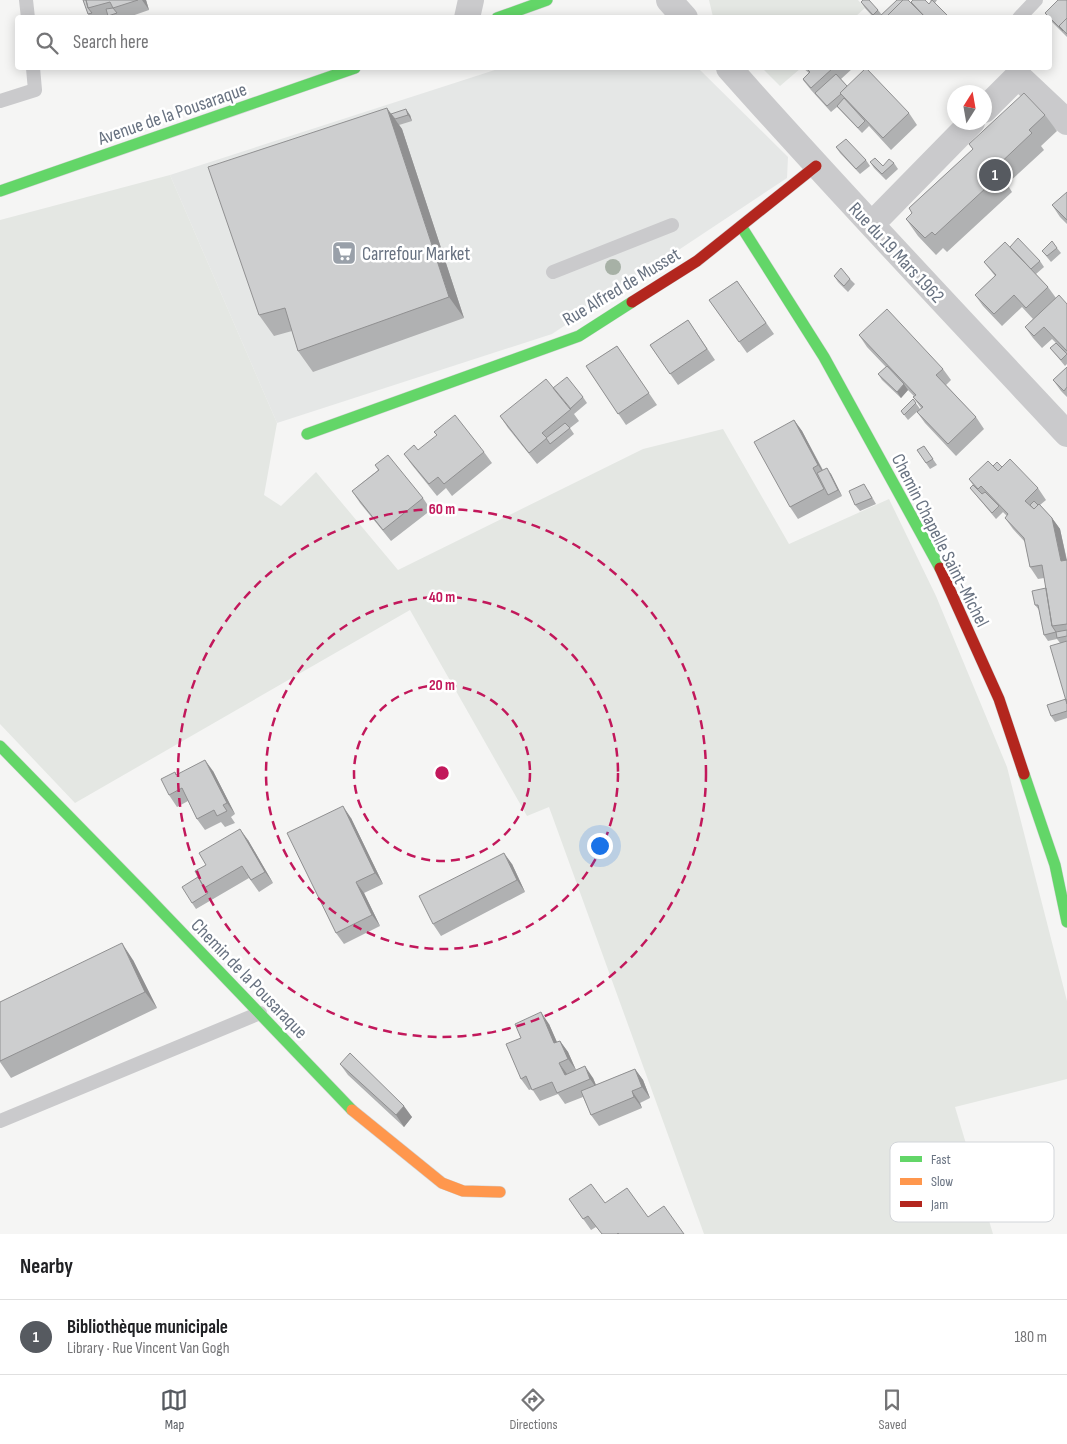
<!DOCTYPE html>
<meta charset="utf-8">
<style>
body{margin:0;font-family:"Sofia Sans Condensed",sans-serif;background:#f6f6f6;color:#202124}
.compass{position:absolute;left:947px;top:85px;width:45px;height:45px;border-radius:50%;background:#fff;box-shadow:0 2px 12px #0003;rotate:11deg}
.you{position:absolute;left:599px;top:845px;width:18px;height:18px;margin:-12px;border:4px solid #fff;border-radius:50%;background:#1a73e8;box-shadow:0 0 0 8px #1a73e833}
.badge{display:grid;place-items:center;width:32px;height:32px;border-radius:50%;background:#565a60;color:#fff;font-size:16px;font-weight:700}
.pin{position:absolute;translate:-50% -50%;border:2px solid #fff;box-shadow:0 1px 5px #0006}
.list{margin:0;padding:0;list-style:none}
h2{display:flex;justify-content:space-between;align-items:center;height:65px;margin:0;padding:0 20px;font-size:21px}
h2 small{font-size:16px;font-weight:400;color:#757577}
.list li{display:grid;grid-template-columns:32px 1fr auto;gap:15px;align-items:center;box-sizing:border-box;height:75px;padding:0 20px;border-top:1px solid #e0e0e0}
.list b{display:block;font-size:19px;white-space:nowrap}
.list p{margin:0;font-size:16px;white-space:nowrap;color:#757577}
.list em{font-size:16px;font-style:normal;color:#757577}
.icon{flex:none;width:28px;height:28px;fill:none;stroke:currentColor;stroke-width:2;stroke-linecap:round;stroke-linejoin:round}
.map{position:relative;flex:none;width:1067px;height:1234px;overflow:hidden}
.search{position:absolute;background:#fff;box-shadow:0 2px 12px #0003;left:15px;right:15px;top:15px;height:55px;display:flex;align-items:center;gap:12px;box-sizing:border-box;padding:0 18px;border-radius:5px;color:#757577;font-size:19px}
.sheet{height:140px;background:#fff}
nav{display:flex;justify-content:space-around;align-items:center;box-sizing:border-box;height:70px;border-top:1px solid #e0e0e0;background:#fff;font-size:14px;color:#757577}
nav a{display:grid;justify-items:center;gap:2px}
nav .on{color:#565a60}
.map>svg:first-child{display:block}
.built{fill:#e5e7e6}
.green{fill:#e4e7e3}
.lines{fill:none;stroke-linecap:round;stroke-linejoin:round}
.fast-casing{stroke:#d1d2d2;stroke-width:12}
.slow-casing{stroke:#d1d2d2;stroke-width:12}
.jam-casing{stroke:#d1d2d2;stroke-width:12}
.lane{stroke:#cacacc;stroke-width:14}
.street{stroke:#cacacc;stroke-width:26}
.fast{stroke:#63d668;stroke-width:11}
.slow{stroke:#ff974d;stroke-width:11}
.jam{stroke:#b3261e;stroke-width:11}
.tree{fill:#a7b1a6}
.wall{fill:#b0b1b2}
.shaded-wall{fill:#909091}
.building{fill:#cdcecf;stroke:#909091}
.ring{fill:none;stroke:#c2185b;stroke-width:2.5;stroke-dasharray:9 6}
.labels{text-anchor:middle;stroke-width:5;stroke-linejoin:round;paint-order:stroke}
.street-label{font-size:19px;fill:#687281;stroke:#fff}
.poi-label{font-size:19px;fill:#687281;stroke:#fff;text-anchor:start}
.key{fill:#fff;stroke:#d2d5d9;stroke-width:1}
.key-label{font-size:14px;fill:#687281}
.centre{fill:#c2185b;stroke:#fff;stroke-width:2.5}
.ring-label{font-size:15px;text-anchor:middle;font-weight:bold;fill:#c2185b;stroke:#fff;stroke-width:5;stroke-linejoin:round;paint-order:stroke}
</style>
<div class="map">
<svg width="1067" height="1234" viewBox="0 0 1067 1234">
<rect width="100%" height="100%" fill="#f5f5f4"/>
<path class="built" d="M501,68H698L788,157L787,178L552,334L277,423L170,175Z"/>
<path class="green" d="M709,0H858L865,8L855,17H713Z
M762,68H801L780,86Z
M170,175L277,423L264,495L281,506L316,472L398,570L643,449L723,429L789,544L889,499L936,596L1007,767L1067,1001V1079L955,1107L993,1234H704L549,807L527,816L410,610L75,803L0,724V220Z"/>
<g class="lines">
<defs>
<path id="fast" d="M497,18L547,0
M0,191L355,68
M741,226L824,357L940,568
M307,434L579,336L632,302
M0,746L146,895L352,1110
M1024,774L1055,865L1067,922"/>
<path id="slow" d="M352,1110L442,1183L463,1191L500,1192"/>
<path id="jam" d="M632,302L697,261L816,166
M940,568L999,699L1024,774"/>
</defs>
<use href="#fast" class="fast-casing"/>
<use href="#slow" class="slow-casing"/>
<use href="#jam" class="jam-casing"/>
<path class="lane" d="M26,0L28,18
M1019,18L1036,0
M0,101L35,90L33,68
M553,272L672,225
M0,1121L260,1013"/>
<path class="street" d="M669,0L685,18
M467,18L471,0
M729,68C839,192 954,313 1067,434
M984,110L1018,76L1067,122
M872,224L972,122"/>
<use href="#fast" class="fast"/>
<use href="#slow" class="slow"/>
<use href="#jam" class="jam"/>
</g>
<circle class="tree" cx="613" cy="267" r="8"/>
<path class="wall" d="M83,0H146L149,10L126,18H109L108,16L102,18H90L88,14Z
M930,0H937L935,3L950,18H874L865,8L861,2L878,10L882,15L911,2L929,4L931,1Z
M1067,0V37L1050,20V18H1048L1045,13Z
M803,68H853L841,79L847,86L909,113L917,125L891,150L869,126L862,133L841,111L837,107L831,112L811,90L803,80L809,73Z
M391,114L410,115L412,121L399,125L402,129L464,318L313,372L298,351L292,331L274,336L259,315Z
M1045,115L1057,131L1041,146L1044,150L1007,184L1012,192L947,252L943,248L936,255L918,236L906,219L912,213L909,208L973,149L969,144Z
M836,147L866,160L870,166L860,174L840,153Z
M870,162L883,166L894,163L898,169L886,180L874,168Z
M1067,192V224L1060,217L1052,205Z
M1010,247L1040,261L1044,267L1036,274L1048,287L1056,298L1067,304V364L1065,366L1050,348L1056,343L1052,339L1042,348L1033,338L1025,327L1033,319L1022,307L1002,326L983,306L975,295L995,276L984,262Z
M1057,248L1061,253L1051,262L1042,251Z
M834,276L850,279L855,284L848,292L838,282Z
M737,281L774,334L747,353L709,300Z
M688,320L715,360L678,385L650,345Z
M859,335L943,369L951,380L946,385L976,417L984,429L956,456L925,423L917,412L921,408L913,397L914,396L907,389L908,390L901,398L882,380L878,374L886,367L867,347Z
M617,346L657,405L626,425L586,366Z
M1067,367V397L1061,391L1053,380Z
M583,397L587,403L574,414L579,421L570,428L574,434L537,464L508,428L500,416Z
M913,399L920,409L908,420L901,411Z
M794,420L802,431L823,470L831,474L842,496L798,519L790,507Z
M924,446L937,465L930,469L917,450Z
M418,450L484,452L492,463L452,496L446,488L437,496L412,465L404,454Z
M375,465L423,498L431,510L391,541L360,503L352,491L378,470Z
M993,466L1002,467L1038,488L1046,500L1040,505L1052,518L1060,529L1067,560V718L1055,722L1051,716L1066,699L1060,643L1057,639L1048,641L1044,635L1039,610L1035,605L1046,588L1044,578L1038,579L1030,567L1025,542L1013,529L1005,518L1007,516L1002,511L1003,512L996,519L970,488L973,485L969,479Z
M868,490L876,504L860,511L855,505Z
M213,771L235,814L231,817L235,823L225,827L221,822L205,830L197,819L188,801L177,807L169,795L177,774Z
M351,818L383,884L364,893L380,926L344,944L336,933Z
M248,840L273,883L259,892L249,878L196,909L192,903L198,877Z
M512,864L525,892L441,936L433,924Z
M133,960L157,1008L11,1078L0,1062V1002Z
M549,1024L557,1042L560,1041L568,1052L576,1070L593,1078L596,1085L635,1069L643,1080L650,1098L640,1103L642,1108L599,1126L591,1115L583,1097L565,1104L558,1094L540,1101L532,1089L529,1090L521,1079V1038Z
M340,1064L412,1117L404,1127L348,1075Z
M569,1199L605,1203L648,1217L684,1234H602L596,1227L591,1230Z"/>
<path class="shaded-wall" d="M142,0H146L149,10Z
M387,108L402,129L464,318L449,297Z
M406,109L410,115L412,121L408,115Z
M904,384L908,390L901,398L897,392Z
M794,420L802,431L826,477L818,465Z
M827,468L831,474L842,496L838,490Z
M1052,518L1060,529L1067,562L1061,561Z
M205,760L213,771L235,814L227,803Z
M343,806L351,818L383,884L375,873Z
M240,829L248,840L273,883L265,872Z
M504,853L512,864L525,892L517,880Z
M356,882L364,893L380,926L372,915Z
M122,943L133,960L157,1008L145,992Z
M541,1012L549,1024L562,1054L554,1043Z
M560,1041L568,1052L576,1070L568,1059Z
M559,1063L567,1074L565,1075Z
M585,1066L593,1078L598,1090L590,1079Z
M635,1069L643,1080L650,1098L642,1087Z
M632,1091L640,1103L642,1108L634,1097Z
M404,1106L412,1117L404,1127L396,1115Z"/>
<path class="building" d="M83,0H86L88,8L92,13L88,14Z
M86,0H138L113,8L110,2L88,8Z
M863,0H869L878,10L873,15L861,2Z
M897,0H903L885,18H878Z
M903,0H908L926,18H885Z
M913,0H925L929,4L932,0L950,18H926L911,2Z
M1058,0H1067V18L1059,26L1063,31L1045,13Z
M113,8L117,13L108,16L106,9Z
M1067,18V34L1059,26Z
M806,68H833L811,88L803,79L810,72Z
M866,68L909,113L883,138L840,93Z
M836,74L847,86L840,93L841,94L827,106L815,93Z
M1024,93L1045,115L1029,130L1032,133L994,169L1000,175L935,235L932,232L925,238L906,219L912,213L909,208L973,149L969,144Z
M844,98L865,121L858,128L837,106Z
M387,108L449,297L298,351L285,308L259,315L208,167Z
M406,109L408,115L395,119L391,114Z
M846,139L866,160L856,169L836,147Z
M875,158L883,166L889,159L894,163L882,174L870,162Z
M1067,192V220L1052,205Z
M1018,238L1040,261L1031,269L1010,247Z
M1052,241L1057,248L1047,256L1042,251Z
M1005,242L1048,287L1026,308L1014,295L994,314L975,295L996,275L984,262Z
M841,268L850,279L844,286L834,276Z
M737,281L766,323L739,342L709,300Z
M1059,295L1067,304V351L1044,327L1034,336L1025,327Z
M887,309L943,369L936,375L976,417L948,444L917,412L923,407L913,397L916,395L859,335Z
M688,320L707,349L670,374L650,345Z
M1056,343L1067,354L1061,360L1050,348Z
M617,346L649,393L618,414L586,366Z
M887,366L904,384L897,392L878,374Z
M1067,367V387L1064,391L1053,380Z
M567,377L583,397L570,409L553,388Z
M546,379L571,409L542,433L547,438L529,453L500,416Z
M913,399L916,403L904,415L901,411Z
M455,415L484,452L444,484L438,477L429,484L404,454L414,445L418,450L437,435L434,432Z
M794,420L818,465L813,468L824,489L790,507L754,442Z
M565,423L570,428L550,444L546,438Z
M924,446L933,459L926,463L917,450Z
M388,455L423,498L383,530L352,491L379,470L375,465Z
M1010,459L1038,488L1025,501L1034,509L1039,504L1052,518L1061,561L1067,560V624L1052,626L1042,565L1030,567L1024,538L1005,518L1008,514L981,486L978,489L969,479L988,461L998,471Z
M997,462L1002,467L998,471L993,466Z
M827,468L838,490L828,495L817,473Z
M864,484L872,498L855,505L849,491Z
M973,485L982,494L985,492L999,506L992,513L970,488Z
M1034,501L1038,505L1034,509L1030,505Z
M1046,588L1052,626L1056,632L1044,635L1038,605H1035L1032,591Z
M1067,630V636L1057,638L1056,632Z
M1067,641V704L1050,646Z
M1066,699L1067,704V711L1051,716L1047,705Z
M205,760L227,803L223,805L227,811L217,816L214,810L197,819L182,788L169,795L161,779L175,772L176,775Z
M343,806L375,873L356,882L372,915L336,933L287,833Z
M240,829L265,872L251,880L242,866L204,888L195,871L206,865L199,853Z
M504,853L517,880L433,924L419,896Z
M198,877L208,893L192,903L182,887Z
M122,943L145,992L0,1061V1002Z
M541,1012L554,1043L560,1041L568,1059L559,1063L565,1075L585,1066L590,1079L557,1093L552,1082L532,1090L526,1076L521,1079L506,1044L521,1038L515,1024Z
M350,1053L404,1106L396,1115L340,1064Z
M635,1069L642,1087L632,1091L634,1097L591,1115L581,1091Z
M591,1184L605,1203L627,1188L648,1217L664,1206L684,1234H619L618,1233L617,1234H602L588,1216L583,1219L569,1199Z"/>
<g class="ring">
<circle cx="442" cy="773" r="88"/>
<circle cx="442" cy="773" r="176"/>
<circle cx="442" cy="773" r="264"/>
</g>
<defs>
<symbol id="supermarket-square" viewBox="-11 -11 22 22"><rect x="-9" y="-9" width="18" height="18" rx="4" fill="#99a0a9" stroke="#fff"/><path d="M-6-5.5h2.5l.6 2H6L4.5 2H-2.5L-4.4-4H-6ZM-1.5 3.2a1.3 1.3 0 1 0 .1 0ZM3 3.2a1.3 1.3 0 1 0 .1 0Z" fill="#fff"/></symbol>
</defs>
<g fill-rule="evenodd">
<use href="#supermarket-square" x="330" y="239" width="28" height="28"/>
</g>
<g class="labels">
<g class="street-label">
<text transform="translate(172 113) rotate(-19)" y="7">Avenue de la Pousaraque</text>
<text transform="translate(897 252) rotate(47)" y="7">Rue du 19 Mars 1962</text>
<text transform="translate(621 286) rotate(-31)" y="7">Rue Alfred de Musset</text>
<text transform="translate(941 540) rotate(63)" y="7">Chemin Chapelle Saint-Michel</text>
<text transform="translate(250 978) rotate(46)" y="7">Chemin de la Pousaraque</text>
</g>
<g class="poi-label">
<text x="362" y="260">Carrefour Market</text>
</g>
</g>
<rect x="890" y="1142" width="164" height="80" rx="8" class="key"/>
<rect x="900" y="1156" width="22" height="6" fill="#63d668"/>
<rect x="900" y="1178" width="22" height="7" fill="#ff974d"/>
<rect x="900" y="1201" width="22" height="6" fill="#b3261e"/>
<g class="key-label">
<text x="931" y="1164">Fast</text>
<text x="931" y="1186">Slow</text>
<text x="931" y="1209">Jam</text>
</g>
<circle cx="442" cy="773" r="8" class="centre"/>
<g class="ring-label">
<text x="442" y="514">60 m</text>
<text x="442" y="602">40 m</text>
<text x="442" y="690">20 m</text>
</g>
</svg>
<svg class="compass" viewBox="-18 -18 36 36"><path d="M0-13l5 13h-10z" fill="#e53935"/><path d="M0 13l5-13h-10z" fill="#757577"/></svg>
<div class="you"></div>
<div class="pin badge" style="left:995px;top:175px">1</div>
<div class="search"><svg class="icon" aria-label="search" viewBox="0 0 24 24"><circle cx="10" cy="10" r="6"/><path d="M15 15l6 6"/></svg>Search here</div>
</div>
<section class="sheet">
<h2>Nearby<small></small></h2>
<ul class="list">
<li><span class="badge">1</span><div><b>Bibliothèque municipale</b><p>Library · Rue Vincent Van Gogh</p></div><em>180 m</em></li>
</ul>
</section>
<nav>
<a class="on"><svg class="icon" aria-label="map" viewBox="0 0 24 24"><path d="M3 6l6-2 6 2 6-2v14l-6 2-6-2-6 2zM9 4v14M15 6v14"/></svg>Map</a>
<a><svg class="icon" aria-label="directions" viewBox="0 0 24 24"><path d="M12 3l9 9-9 9-9-9zM9 14v-3h6M13 9l2 2-2 2"/></svg>Directions</a>
<a><svg class="icon" aria-label="saved" viewBox="0 0 24 24"><path d="M7 4h10v16l-5-4-5 4z"/></svg>Saved</a>
</nav>
